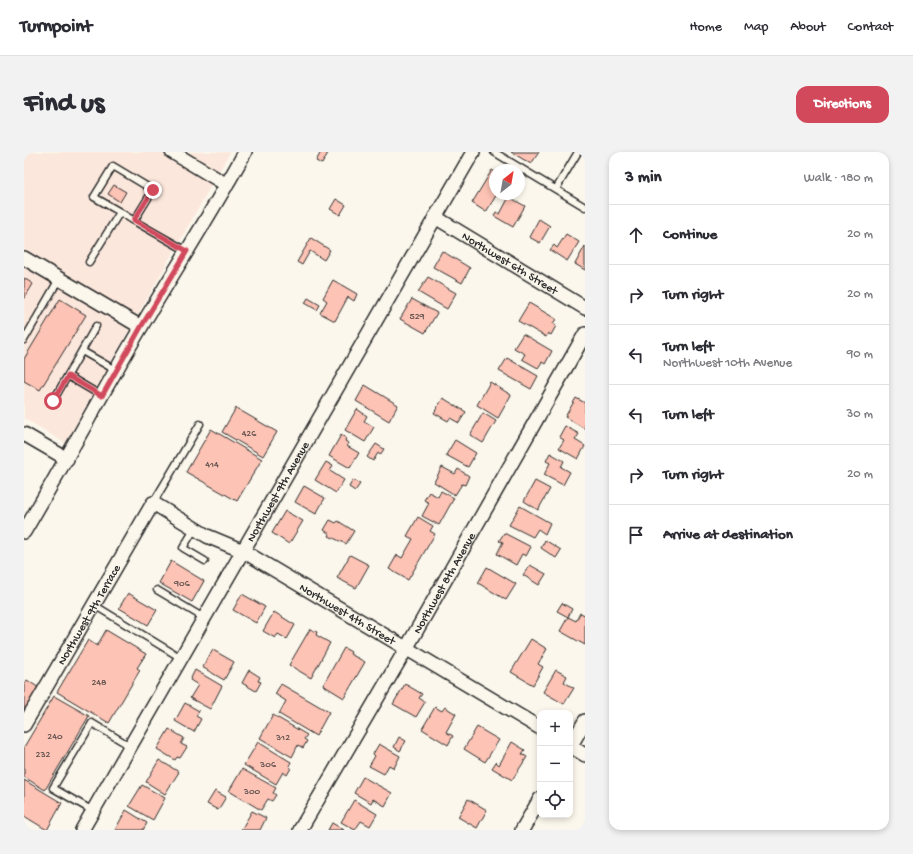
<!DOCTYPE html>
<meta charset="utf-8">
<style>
body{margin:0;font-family:"Gochi Hand",sans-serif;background:#f2f2f3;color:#2b2b33}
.controls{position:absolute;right:12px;bottom:12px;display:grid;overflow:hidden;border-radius:8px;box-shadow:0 2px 6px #0003}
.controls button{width:36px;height:36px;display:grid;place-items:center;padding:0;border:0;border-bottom:1px solid #e1e1e2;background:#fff;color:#2b2b33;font:20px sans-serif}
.compass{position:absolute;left:465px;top:12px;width:36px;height:36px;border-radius:50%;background:#fff;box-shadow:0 2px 6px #0003;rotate:31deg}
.stop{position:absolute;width:12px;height:12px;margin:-9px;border:3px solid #d1495b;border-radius:50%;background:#fff}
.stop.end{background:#d1495b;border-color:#fff;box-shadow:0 1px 4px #0008}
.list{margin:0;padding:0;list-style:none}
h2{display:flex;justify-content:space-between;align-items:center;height:52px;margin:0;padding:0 16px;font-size:17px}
h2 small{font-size:13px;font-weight:400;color:#7c7c81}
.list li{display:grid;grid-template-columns:26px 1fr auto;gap:12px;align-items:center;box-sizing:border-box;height:60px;padding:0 16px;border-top:1px solid #e1e1e2}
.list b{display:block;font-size:15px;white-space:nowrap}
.list p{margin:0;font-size:13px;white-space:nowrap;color:#7c7c81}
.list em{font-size:13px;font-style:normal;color:#7c7c81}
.icon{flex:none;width:22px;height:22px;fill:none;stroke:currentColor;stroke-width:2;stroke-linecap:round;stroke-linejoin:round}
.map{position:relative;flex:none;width:561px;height:678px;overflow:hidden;border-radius:12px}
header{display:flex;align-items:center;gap:24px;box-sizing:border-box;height:56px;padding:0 20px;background:#fff;border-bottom:1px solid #e1e1e2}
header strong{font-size:19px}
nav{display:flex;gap:22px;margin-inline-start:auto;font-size:14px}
.intro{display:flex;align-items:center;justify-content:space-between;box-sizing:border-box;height:96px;padding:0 24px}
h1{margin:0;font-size:28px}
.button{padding:10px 18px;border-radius:12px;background:#d1495b;color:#fff;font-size:14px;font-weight:700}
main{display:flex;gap:24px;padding:0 24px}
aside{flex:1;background:#fff;border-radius:12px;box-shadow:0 2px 6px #0003}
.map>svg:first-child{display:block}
.built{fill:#fce7dc}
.building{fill:#fdc3b5;stroke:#2b2b2b}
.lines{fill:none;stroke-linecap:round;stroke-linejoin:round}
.lane-casing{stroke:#2b2b2b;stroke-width:9}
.street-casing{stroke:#2b2b2b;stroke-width:16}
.lane{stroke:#fbf7ec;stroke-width:6}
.street{stroke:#fbf7ec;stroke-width:13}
.route{stroke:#d1495b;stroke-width:5}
.labels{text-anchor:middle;stroke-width:3;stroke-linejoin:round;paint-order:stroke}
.number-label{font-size:10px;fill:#60514e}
.street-label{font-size:12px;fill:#2b2b2b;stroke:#fbf7ec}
</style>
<header>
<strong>Turnpoint</strong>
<nav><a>Home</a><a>Map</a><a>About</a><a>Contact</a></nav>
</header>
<div class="intro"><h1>Find us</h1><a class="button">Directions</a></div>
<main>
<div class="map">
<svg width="561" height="678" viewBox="0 0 561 678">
<rect width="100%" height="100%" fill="#fbf7ec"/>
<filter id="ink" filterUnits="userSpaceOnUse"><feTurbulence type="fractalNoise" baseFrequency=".025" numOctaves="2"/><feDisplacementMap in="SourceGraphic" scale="8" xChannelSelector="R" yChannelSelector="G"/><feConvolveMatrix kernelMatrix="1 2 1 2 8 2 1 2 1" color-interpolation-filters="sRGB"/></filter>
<g filter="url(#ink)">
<path class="built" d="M0,0H206L41,291L0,266Z"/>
<path class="building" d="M297,0L304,1L298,12L292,9Z
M487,0H515L507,12Z
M468,18L471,20V42H473L462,60L448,51Z
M90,33L102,40L96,50L84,42Z
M485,45L501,54L489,75L470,64L472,60L476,62Z
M312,47L322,53L316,63L306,57Z
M515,67L526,74L516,91L505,85Z
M542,82L555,90L543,109L526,98L530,93L533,96Z
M287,86L306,98L300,108L286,99L278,113L273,110Z
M561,94V118L551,112Z
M418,99L446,116L438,131L409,115Z
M404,125L432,141L423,157L394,140Z
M0,126L9,132L0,147Z
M309,128L333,142L330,149L324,145L311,169L296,161L303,149L299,146Z
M284,146L296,153L293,158L281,151Z
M36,147L62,163L16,238L0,229V207Z
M388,147L413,161L401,181L376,167Z
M505,151L532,167L529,172L532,174L527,183L524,181L522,185L494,169Z
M499,182L528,199L521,212L518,210L514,216L498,207L501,202L490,196Z
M483,206L514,224L507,237L475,219Z
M466,230L487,243L474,266L453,253Z
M341,233L374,253L365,269L332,249Z
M419,246L442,260L435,271L426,266L424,269L410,261Z
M552,246L561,251V277L541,265Z
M212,256L253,280L239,304L198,280Z
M333,257L343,264L340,269L350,275L341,290L321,278Z
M459,261L472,269L459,291L446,283Z
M541,274L555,282L551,288L561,294L554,307L535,296L540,288L535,285Z
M187,277L238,307L213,349L162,320Z
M317,283L322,286L321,289L325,291L323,294L335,301L326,316L305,304Z
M431,288L452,301L444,315L422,303Z
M352,292L360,297L356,303L354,301L349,309L343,305Z
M526,301L540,309L537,315L546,320L539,333L520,323L526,311L522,309Z
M302,310L309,314L306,319L320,328L312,341L291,328Z
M418,315L431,322L434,317L445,324L441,333L438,332L431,343L410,330Z
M329,328L336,332L331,339L325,335Z
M511,329L526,337L514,358L500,349Z
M280,334L301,346L292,362L271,350Z
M417,339L430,346L415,373L398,364L405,351L400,348L405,340L414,345Z
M496,354L526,371L521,382L514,377L509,385L485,373Z
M261,359L279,369L265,392L248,381Z
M394,365L409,374L406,379L411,382L384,428L365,417L373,403L378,406L389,387L383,384Z
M306,368L312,371L314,369L330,379L322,392L305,384L306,382L300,378Z
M480,381L507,395L502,404L498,402L492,413L473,402L479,390L475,389Z
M521,388L537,398L532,406L517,396Z
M326,403L345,413L332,436L313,426Z
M147,409L180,429L168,450L135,431Z
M506,413L522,422L515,433L499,423Z
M463,415L492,432L482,448L454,431Z
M104,441L133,458L124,473L95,456Z
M218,442L241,455L232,471L209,458Z
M538,451L548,457L544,465L533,459Z
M250,460L271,473L263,487L254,482L251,486L239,479Z
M556,461L561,463V493L536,479L544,465L552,469Z
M286,477L293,480L292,483L306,491L287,526L265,513Z
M82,478L122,502L113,516L116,518L85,571L33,540L64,488L73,494Z
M507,487L523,497L514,512L519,515L509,533L487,520Z
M320,496L327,500L326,502L341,510L320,546L299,533Z
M189,498L210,510L200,528L178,515Z
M171,518L198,534L186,557L166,546L174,533L166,528Z
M225,518L236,525L234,529L237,530L232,539L218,531Z
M532,518L543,524L540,530L550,536L540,552L519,540Z
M3,528L15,536L0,561V532Z
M257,532L305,560L292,584L255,562L262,549L251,542Z
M381,532L398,542L395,546L401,550L392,565L369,552Z
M30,544L65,564L21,638L0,625V595Z
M161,551L175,559L172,564L177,567L170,580L151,569Z
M411,555L418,559L421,555L432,562L422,580L429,584L424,593L398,577Z
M249,563L283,583L280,587L283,589L279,596L274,593L268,605L236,586Z
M453,575L475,588L461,610L440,597Z
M145,577L160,586L157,592L163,595L156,606L153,605L151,608L133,597Z
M375,585L382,589L376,599L370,595Z
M234,590L267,610L265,614L267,616L263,623L259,620L252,632L220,613Z
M488,590L501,598L498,602L503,605L488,628L468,616L472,610L475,613Z
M355,592L376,604L370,616L365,613L360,622L345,614L351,604L349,602Z
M135,608L155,620L141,642L122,630Z
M218,617L252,636L249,641L252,643L248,649L244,647L237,658L205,639Z
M339,625L368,641L361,654L349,647L347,651L330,641Z
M0,628L38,651L23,678L0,664Z
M118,633L141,646L129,668L105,654Z
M191,639L202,645L194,658L183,652Z
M444,647L463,658L453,676L434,665Z
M330,648L353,662L346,674L337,669L331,678L317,670Z
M102,658L123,671L119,678H91Z
M228,659L242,666L236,678H217Z
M308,671L320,678H304Z"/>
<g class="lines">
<defs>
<path id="lane" d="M470,0L561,55
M532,37L554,0
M96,60L110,69
M65,110L96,60L70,45L89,14L129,38L110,69L163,99
M0,188L35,127
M58,199L93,219
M44,224L78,244
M29,249L72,174
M129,351L176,272
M171,376L159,396L181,409
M133,438L180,466
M70,453L157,506
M69,659L29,636L68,571L106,594"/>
<g id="street">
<path d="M148,0L203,33"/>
<path id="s1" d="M411,65L561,156"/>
<path d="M0,106L117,175"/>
<path d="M0,282L43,307"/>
<path d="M0,380C40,312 77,243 117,175C152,116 189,59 221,0"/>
<path id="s2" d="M0,573L129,351L183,384L219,399L516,576"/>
<path d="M546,594L561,603"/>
<path d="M546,595L561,569"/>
<path id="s3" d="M58,678L449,0"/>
<path id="s4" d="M276,678L382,497L561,182"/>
<path d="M498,678L516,647"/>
</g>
</defs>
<use href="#lane" class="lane-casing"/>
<use href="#street" class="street-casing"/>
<use href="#lane" class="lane"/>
<use href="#street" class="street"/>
</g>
</g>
<g class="lines" filter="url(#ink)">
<path class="route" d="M29,249L44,224L78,244L117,175L163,99L110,68L129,38"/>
</g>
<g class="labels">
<g class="number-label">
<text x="393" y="167">529</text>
<text x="225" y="284">426</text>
<text x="188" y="315">414</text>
<text x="158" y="434">906</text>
<text x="75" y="533">248</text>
<text x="31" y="587">240</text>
<text x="259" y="588">312</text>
<text x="19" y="605">232</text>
<text x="244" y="615">306</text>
<text x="228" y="642">300</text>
</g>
<g class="street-label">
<text dy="4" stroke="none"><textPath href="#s1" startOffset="88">Northwest 6th Street</textPath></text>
<text dy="4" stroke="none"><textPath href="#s3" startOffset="391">Northwest 9th Avenue</textPath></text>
<text dy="4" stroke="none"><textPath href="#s4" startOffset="286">Northwest 8th Avenue</textPath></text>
<text dy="4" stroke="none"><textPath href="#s2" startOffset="481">Northwest 4th Street</textPath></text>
<text dy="4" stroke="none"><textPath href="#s2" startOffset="128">Northwest 9th Terrace</textPath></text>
</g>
</g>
</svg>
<div class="controls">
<button>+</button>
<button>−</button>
<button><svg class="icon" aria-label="locate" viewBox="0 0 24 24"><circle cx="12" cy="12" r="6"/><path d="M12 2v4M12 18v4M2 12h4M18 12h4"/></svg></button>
</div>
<svg class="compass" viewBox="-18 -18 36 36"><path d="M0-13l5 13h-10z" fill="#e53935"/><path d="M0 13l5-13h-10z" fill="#7c7c81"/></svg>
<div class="stop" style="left:29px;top:249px"></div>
<div class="stop end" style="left:129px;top:38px"></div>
</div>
<aside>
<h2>3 min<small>Walk · 180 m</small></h2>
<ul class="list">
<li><svg class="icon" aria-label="ahead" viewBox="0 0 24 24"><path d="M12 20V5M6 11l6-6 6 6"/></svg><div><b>Continue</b></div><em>20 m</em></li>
<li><svg class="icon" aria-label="right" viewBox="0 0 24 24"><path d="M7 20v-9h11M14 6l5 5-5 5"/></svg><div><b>Turn right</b></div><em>20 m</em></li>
<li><svg class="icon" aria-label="left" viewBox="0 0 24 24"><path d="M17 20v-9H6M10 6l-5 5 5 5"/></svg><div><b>Turn left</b><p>Northwest 10th Avenue</p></div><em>90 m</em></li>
<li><svg class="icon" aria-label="left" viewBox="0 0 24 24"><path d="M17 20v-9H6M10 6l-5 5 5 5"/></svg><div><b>Turn left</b></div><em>30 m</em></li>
<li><svg class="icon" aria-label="right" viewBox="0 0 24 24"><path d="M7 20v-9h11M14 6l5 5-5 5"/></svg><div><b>Turn right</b></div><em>20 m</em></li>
<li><svg class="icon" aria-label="arrive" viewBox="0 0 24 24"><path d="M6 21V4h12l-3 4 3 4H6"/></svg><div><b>Arrive at destination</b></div></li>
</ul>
</aside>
</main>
